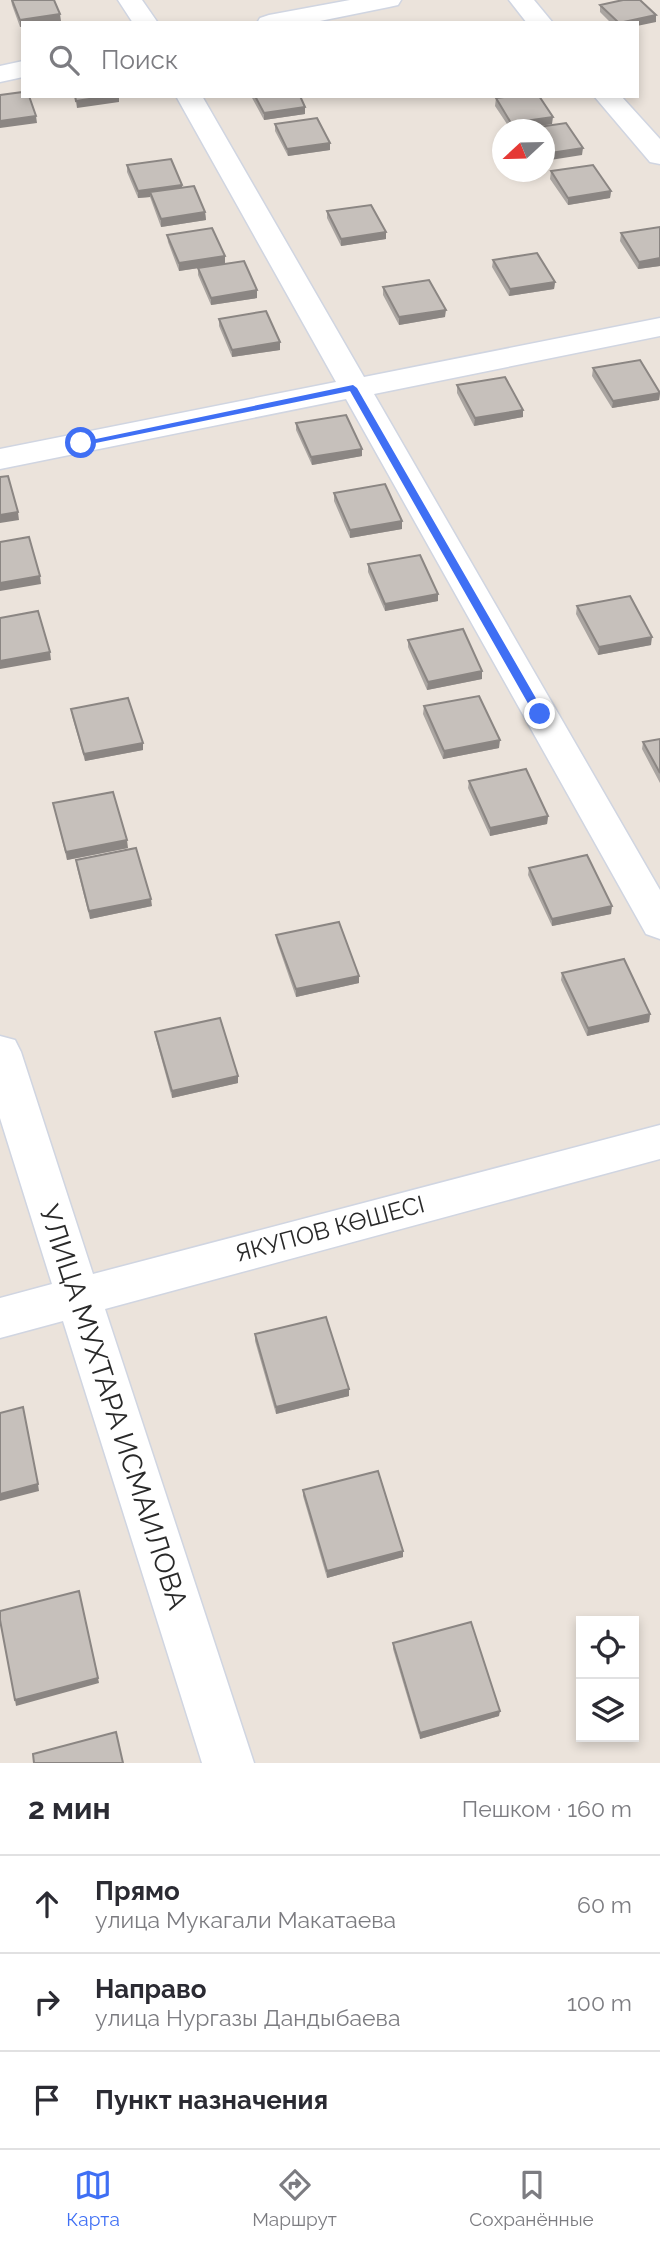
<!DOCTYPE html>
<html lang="ru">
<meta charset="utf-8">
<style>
body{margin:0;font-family:Raleway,sans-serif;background:#f2f2f3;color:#2b2b33}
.controls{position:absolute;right:21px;bottom:21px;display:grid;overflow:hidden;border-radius:0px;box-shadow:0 4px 10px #0003}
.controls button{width:63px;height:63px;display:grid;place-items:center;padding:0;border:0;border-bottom:2px solid #e1e1e2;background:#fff;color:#2b2b33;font:35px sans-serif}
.compass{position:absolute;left:492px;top:119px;width:63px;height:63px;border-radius:50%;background:#fff;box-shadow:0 4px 10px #0003;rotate:248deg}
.stop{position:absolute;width:21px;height:21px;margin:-16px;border:5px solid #3f6ff4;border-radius:50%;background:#fff}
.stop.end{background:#3f6ff4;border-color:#fff;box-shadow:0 2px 7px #0008}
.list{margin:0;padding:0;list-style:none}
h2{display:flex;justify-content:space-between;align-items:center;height:91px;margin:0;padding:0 28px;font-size:30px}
h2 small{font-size:23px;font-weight:400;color:#7c7c81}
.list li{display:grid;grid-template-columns:46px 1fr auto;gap:21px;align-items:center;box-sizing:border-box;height:98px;padding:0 28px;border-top:2px solid #e1e1e2}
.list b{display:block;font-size:26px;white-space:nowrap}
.list p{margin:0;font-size:23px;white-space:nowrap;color:#7c7c81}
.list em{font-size:23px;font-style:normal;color:#7c7c81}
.icon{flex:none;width:38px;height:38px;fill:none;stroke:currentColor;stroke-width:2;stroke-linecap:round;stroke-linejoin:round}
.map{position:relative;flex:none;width:660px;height:1763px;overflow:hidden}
.search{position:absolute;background:#fff;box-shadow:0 4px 10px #0003;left:21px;right:21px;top:21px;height:77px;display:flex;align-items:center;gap:18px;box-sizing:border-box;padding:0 24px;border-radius:0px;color:#7c7c81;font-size:26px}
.sheet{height:385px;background:#fff}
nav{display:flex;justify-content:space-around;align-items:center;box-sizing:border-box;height:98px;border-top:2px solid #e1e1e2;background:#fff;font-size:19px;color:#7c7c81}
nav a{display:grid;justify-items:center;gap:4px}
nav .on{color:#3f6ff4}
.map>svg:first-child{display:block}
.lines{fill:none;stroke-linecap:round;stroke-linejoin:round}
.minor-casing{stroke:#d0d5e1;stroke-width:3}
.minor{fill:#fff;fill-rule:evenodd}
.wall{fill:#aaa5a1}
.shaded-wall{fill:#8b8683}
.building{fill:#c6c0bb;stroke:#8b8683;stroke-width:2}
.route{fill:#3f6ff4}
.labels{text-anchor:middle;stroke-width:7;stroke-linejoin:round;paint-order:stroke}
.street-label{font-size:24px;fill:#292929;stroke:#fff}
.near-street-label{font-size:28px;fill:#292929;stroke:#fff}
</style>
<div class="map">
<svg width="660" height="1763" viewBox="0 0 660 1763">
<rect width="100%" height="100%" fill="#ebe3db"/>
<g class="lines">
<defs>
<path id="minor" d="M118,0H142L158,23H133Z
M350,0H401L398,5L389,7L310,23H257L260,18L269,15Z
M509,0H534L553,23H527Z
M23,61V77L0,82V66Z
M176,96H202L364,377L660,318V336L374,394L660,890V939L646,934L346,399L0,469V449L336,382Z
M594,96H621L660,139V164L650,162Z
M0,1036L15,1040L21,1052L93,1274L660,1125V1159L105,1309L254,1763H202L63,1321L0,1338V1298L52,1284L0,1118Z"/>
</defs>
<use href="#minor" class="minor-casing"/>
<use href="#minor" class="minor"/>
</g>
<path class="wall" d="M11,0L61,21L20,27L12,5Z
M600,5L656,15V22L611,23L600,12Z
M251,96H300L305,114L264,120Z
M496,98L552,124L511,130L495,106Z
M275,124L330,150L288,156L275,131Z
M127,165L182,187L205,212L206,220L161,227L150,197L138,198L127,172Z
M551,171L611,191L610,198L568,205L550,179Z
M327,211L386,232V239L341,246L327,218Z
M660,227V266L638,269L620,241L621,233Z
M167,235L225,256V264L179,271L168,242Z
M493,260L555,282L554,289L509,296L492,267Z
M198,268L257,290V298L211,305L198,275Z
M383,287L445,317L399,325L383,295Z
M219,319L280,342V350L232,357L219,326Z
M593,368L660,393L659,400L612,408L592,376Z
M457,385L523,417L474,426L457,393Z
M296,423L362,449V456L312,465L296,430Z
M334,493L402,521V529L350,538L334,501Z
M368,564L438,594V601L385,611L368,572Z
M577,606L651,645L598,655L576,614Z
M408,640L482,679L427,690L408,647Z
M424,706L499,748L443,759L423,714Z
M71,709L143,743V750L85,761L72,716Z
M660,739V783L642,749L643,742Z
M469,781L548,816L547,824L490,836L468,788Z
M53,803L128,848L67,860Z
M76,860L152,906L90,919L77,868Z
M529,868L611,914L552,926L528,875Z
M276,935L359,976V983L296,997L277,942Z
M562,973L650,1014L649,1022L587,1036L561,980Z
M155,1032L238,1083L172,1098L156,1039Z
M255,1334L349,1396L276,1414L255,1341Z
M303,1490L403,1557L327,1578L303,1496Z
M393,1643L499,1716L420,1739L393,1649Z"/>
<path class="shaded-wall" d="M60,14L61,21L49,23H23V26L20,27V20Z
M656,15V22L637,26V23H619Z
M109,96H119V102L77,108L76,101Z
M305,107V114L264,120V113Z
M36,116L37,123L0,128V121Z
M553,117L552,124L511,130V123Z
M330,143V150L288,156L287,149Z
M583,148L582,155L544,161V154Z
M182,185V192H150V197L138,198V191Z
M611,191L610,198L568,205V198Z
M205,212L206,220L161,227V219Z
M386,232V239L341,246V239Z
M225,256V264L179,271V263Z
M660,258V266L638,269L639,262Z
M555,282L554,289L509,296L510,289Z
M257,290V298L211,305V298Z
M446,310L445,317L399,325V317Z
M280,342V350L232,357V350Z
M660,393L659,400L612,408L613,401Z
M523,410V417L474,426L475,418Z
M362,449V456L312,465L311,457Z
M18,512L19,520L0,523V515Z
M402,521V529L350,538V530Z
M40,576L41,584L0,591V583Z
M438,594V601L385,611V604Z
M652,637L651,645L598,655L599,647Z
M50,652L51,660L0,669V661Z
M482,671V679L427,690L428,682Z
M500,740L499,748L443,759L444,751Z
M143,743V750L85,761L84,754Z
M548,816L547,824L490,836V828Z
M127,840L128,848L67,860L66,852Z
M151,899L152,906L90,919L89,911Z
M612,906L611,914L552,926V919Z
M359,976V983L296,997V989Z
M650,1014L649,1022L587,1036L588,1028Z
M238,1076V1083L172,1098V1091Z
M349,1389V1396L276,1414V1407Z
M38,1484L39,1491L0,1501V1494Z
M403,1551V1557L327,1578V1571Z
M98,1678L99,1683L16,1706L15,1700Z
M500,1711L499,1716L420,1739V1733Z"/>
<path class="building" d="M12,0H54L60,14L20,20Z
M623,0H640L656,15L619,23L600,5Z
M23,92V96H29L36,116L0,121V95Z
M75,96H109L76,101Z
M255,96H300L305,107L264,113Z
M511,96H539L553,117L511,123L496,98Z
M317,118L330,143L287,149L275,124Z
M566,123L583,148L544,154V130L525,129Z
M171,159L182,185L138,191L127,165Z
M593,165L611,191L568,198L551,171Z
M194,186L205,212L161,219L150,192Z
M371,205L386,232L341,239L327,211Z
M660,227V258L639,262L621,233Z
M212,228L225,256L179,263L167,235Z
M537,253L555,282L510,289L493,260Z
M244,261L257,290L211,298L198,268Z
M429,280L446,310L399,317L383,287Z
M266,311L280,342L232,350L219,319Z
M640,360L660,393L613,401L593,368Z
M505,377L523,410L475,418L457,385Z
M346,415L362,449L311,457L296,423Z
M8,476L18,512L0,515V477Z
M385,484L402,521L350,530L334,493Z
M29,537L40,576L0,583V542Z
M420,555L438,594L385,604L368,564Z
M630,596L652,637L599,647L577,606Z
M38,611L50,652L0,661V618Z
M463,629L482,671L428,682L408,640Z
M479,696L500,740L444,751L424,706Z
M128,698L143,743L84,754L71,709Z
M660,739V773L643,742Z
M526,769L548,816L490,828L469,781Z
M113,792L127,840L66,852L53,803Z
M136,848L151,899L89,911L76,860Z
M587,855L612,906L552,919L529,868Z
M339,922L359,976L296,989L276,935Z
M624,959L650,1014L588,1028L562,973Z
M220,1018L238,1076L172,1091L155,1032Z
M326,1317L349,1389L276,1407L255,1334Z
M23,1407L38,1484L0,1494V1413Z
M378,1471L403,1551L327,1571L303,1490Z
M79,1591L98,1678L15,1700L0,1620V1611Z
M471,1622L500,1711L420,1733L393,1643Z
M116,1732L123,1763H34L33,1754Z"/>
<path class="route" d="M353,385L357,388L545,714L543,717L534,714L350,391L81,446L77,443Z"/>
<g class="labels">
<g class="street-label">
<text transform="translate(330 1229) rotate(-15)" y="8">ЯКУПОВ КӨШЕСІ</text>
</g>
<g class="near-street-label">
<text transform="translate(114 1407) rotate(72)" y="10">УЛИЦА МУХТАРА ИСМАИЛОВА</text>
</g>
</g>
</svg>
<div class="controls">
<button><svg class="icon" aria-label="locate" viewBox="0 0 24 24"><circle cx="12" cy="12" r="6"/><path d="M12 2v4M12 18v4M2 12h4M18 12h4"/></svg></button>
<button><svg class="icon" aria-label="layers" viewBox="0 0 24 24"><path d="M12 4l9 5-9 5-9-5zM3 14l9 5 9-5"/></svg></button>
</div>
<svg class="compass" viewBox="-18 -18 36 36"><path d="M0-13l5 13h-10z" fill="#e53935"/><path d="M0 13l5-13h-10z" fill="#7c7c81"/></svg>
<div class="stop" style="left:81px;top:443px"></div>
<div class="stop end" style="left:540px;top:714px"></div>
<div class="search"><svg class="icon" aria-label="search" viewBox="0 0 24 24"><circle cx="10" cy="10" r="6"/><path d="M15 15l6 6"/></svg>Поиск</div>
</div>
<section class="sheet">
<h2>2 мин<small>Пешком · 160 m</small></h2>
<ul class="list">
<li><svg class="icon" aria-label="ahead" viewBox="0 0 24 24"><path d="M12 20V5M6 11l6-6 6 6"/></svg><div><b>Прямо</b><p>улица Мукагали Макатаева</p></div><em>60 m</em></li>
<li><svg class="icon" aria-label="right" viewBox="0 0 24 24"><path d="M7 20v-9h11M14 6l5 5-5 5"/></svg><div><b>Направо</b><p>улица Нургазы Дандыбаева</p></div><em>100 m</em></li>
<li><svg class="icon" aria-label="arrive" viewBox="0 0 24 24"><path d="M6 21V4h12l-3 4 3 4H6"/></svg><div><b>Пункт назначения</b></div></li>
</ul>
</section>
<nav>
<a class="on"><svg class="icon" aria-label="map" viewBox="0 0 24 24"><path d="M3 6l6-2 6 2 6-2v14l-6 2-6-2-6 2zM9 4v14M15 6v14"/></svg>Карта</a>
<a><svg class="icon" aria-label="directions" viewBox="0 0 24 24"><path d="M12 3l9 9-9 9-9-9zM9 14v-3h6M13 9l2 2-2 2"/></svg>Маршрут</a>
<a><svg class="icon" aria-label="saved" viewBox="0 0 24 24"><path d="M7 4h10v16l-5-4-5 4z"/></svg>Сохранённые</a>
</nav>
